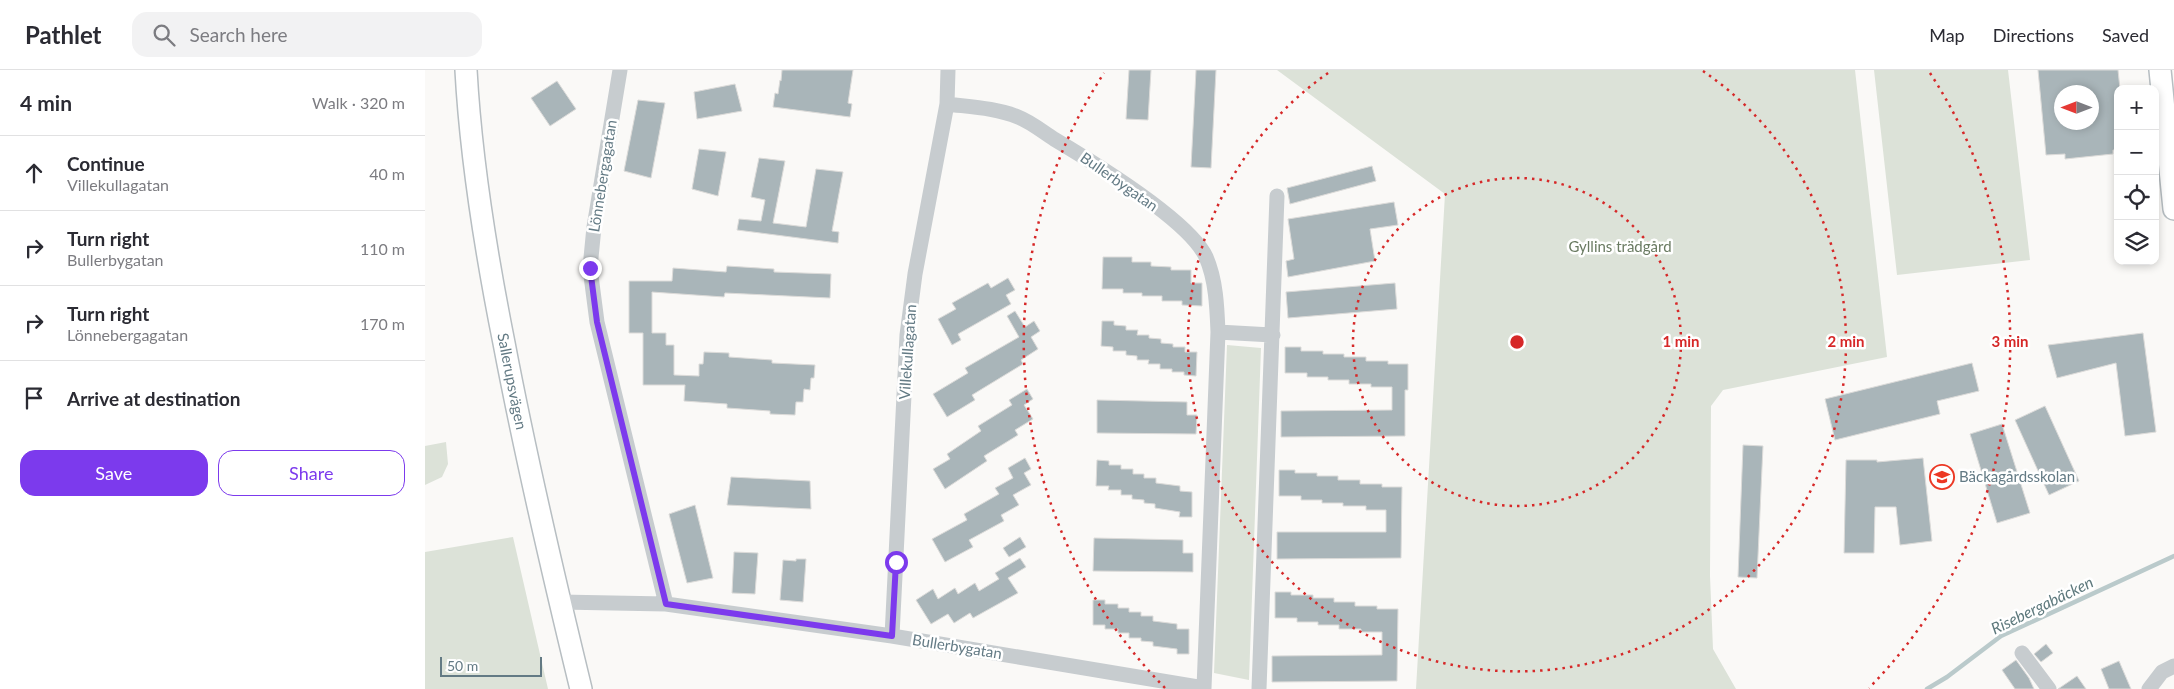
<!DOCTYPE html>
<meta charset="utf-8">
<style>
body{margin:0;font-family:Lato,sans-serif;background:#f2f2f3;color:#2b2b33}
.controls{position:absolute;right:15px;top:15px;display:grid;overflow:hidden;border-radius:10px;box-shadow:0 2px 8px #0003}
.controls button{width:45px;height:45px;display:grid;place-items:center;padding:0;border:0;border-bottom:1px solid #e1e1e2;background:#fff;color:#2b2b33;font:25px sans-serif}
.compass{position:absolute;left:1629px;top:15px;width:45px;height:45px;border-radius:50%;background:#fff;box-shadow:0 2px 8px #0003;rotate:270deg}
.scale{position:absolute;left:15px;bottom:12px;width:102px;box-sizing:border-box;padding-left:5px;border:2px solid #637a84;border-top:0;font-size:14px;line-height:18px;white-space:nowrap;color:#637a84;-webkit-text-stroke:4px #fff;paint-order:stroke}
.stop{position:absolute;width:15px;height:15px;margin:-11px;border:4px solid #7c3aed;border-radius:50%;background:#fff}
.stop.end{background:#7c3aed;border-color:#fff;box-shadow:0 1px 5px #0008}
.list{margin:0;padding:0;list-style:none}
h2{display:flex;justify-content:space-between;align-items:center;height:65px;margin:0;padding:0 20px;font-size:21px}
h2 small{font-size:16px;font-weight:400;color:#7c7c81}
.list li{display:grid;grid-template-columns:32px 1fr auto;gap:15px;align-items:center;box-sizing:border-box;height:75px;padding:0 20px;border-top:1px solid #e1e1e2}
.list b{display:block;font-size:19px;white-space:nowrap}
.list p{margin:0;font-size:16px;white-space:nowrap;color:#7c7c81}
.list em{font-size:16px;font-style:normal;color:#7c7c81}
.actions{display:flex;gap:10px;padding:15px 20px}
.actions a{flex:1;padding:11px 0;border:1px solid #7c3aed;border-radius:15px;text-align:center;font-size:18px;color:#7c3aed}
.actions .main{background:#7c3aed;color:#fff}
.icon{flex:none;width:28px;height:28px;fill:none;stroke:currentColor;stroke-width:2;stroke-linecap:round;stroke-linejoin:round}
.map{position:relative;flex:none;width:1749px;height:619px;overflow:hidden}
header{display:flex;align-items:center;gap:30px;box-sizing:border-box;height:70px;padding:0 25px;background:#fff;border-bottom:1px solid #e1e1e2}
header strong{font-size:24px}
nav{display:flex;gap:28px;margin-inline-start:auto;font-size:18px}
.search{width:350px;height:45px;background:#f2f2f3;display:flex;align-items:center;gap:12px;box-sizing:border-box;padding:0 18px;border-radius:15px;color:#7c7c81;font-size:19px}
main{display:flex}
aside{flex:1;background:#fff}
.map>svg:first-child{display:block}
.green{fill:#dce2d8}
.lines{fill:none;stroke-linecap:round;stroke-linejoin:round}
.stream{stroke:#bacacb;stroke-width:4.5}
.building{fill:#a9b5b9;stroke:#dcdbd9;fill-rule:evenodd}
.secondary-casing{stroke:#b7bec2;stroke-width:24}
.street{stroke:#c7cccf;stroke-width:15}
.secondary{stroke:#fff;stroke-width:21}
.route{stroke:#7c3aed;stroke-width:6}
.ring{fill:none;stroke:#d62828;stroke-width:2.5;stroke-dasharray:2.5 5}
.labels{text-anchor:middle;stroke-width:5;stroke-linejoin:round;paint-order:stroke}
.street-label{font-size:15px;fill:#637a84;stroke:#fff}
.park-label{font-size:15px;fill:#6a7b62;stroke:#fff}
.poi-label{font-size:15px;fill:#637a84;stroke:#fff;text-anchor:start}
.water-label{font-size:16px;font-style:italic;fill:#5e797d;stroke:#fff}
.centre{fill:#d62828;stroke:#fff;stroke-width:2.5}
.ring-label{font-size:15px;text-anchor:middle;font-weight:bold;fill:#d62828;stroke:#fff;stroke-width:5;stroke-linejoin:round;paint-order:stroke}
</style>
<header>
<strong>Pathlet</strong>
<div class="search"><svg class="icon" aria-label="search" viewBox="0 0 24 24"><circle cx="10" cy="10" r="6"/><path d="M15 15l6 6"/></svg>Search here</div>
<nav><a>Map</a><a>Directions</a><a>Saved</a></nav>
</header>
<main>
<aside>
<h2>4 min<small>Walk · 320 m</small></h2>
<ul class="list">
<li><svg class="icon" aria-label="ahead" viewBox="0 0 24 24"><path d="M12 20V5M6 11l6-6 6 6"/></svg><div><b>Continue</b><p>Villekullagatan</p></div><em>40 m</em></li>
<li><svg class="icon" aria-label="right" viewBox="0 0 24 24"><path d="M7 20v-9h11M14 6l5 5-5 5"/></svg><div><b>Turn right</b><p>Bullerbygatan</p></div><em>110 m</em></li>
<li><svg class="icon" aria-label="right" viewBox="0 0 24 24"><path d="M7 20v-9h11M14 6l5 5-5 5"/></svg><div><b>Turn right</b><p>Lönnebergagatan</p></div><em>170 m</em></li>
<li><svg class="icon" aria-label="arrive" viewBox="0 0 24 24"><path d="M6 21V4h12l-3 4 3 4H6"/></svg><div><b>Arrive at destination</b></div></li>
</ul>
<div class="actions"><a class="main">Save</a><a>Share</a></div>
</aside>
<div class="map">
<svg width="1749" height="619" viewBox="0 0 1749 619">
<rect width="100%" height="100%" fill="#faf9f7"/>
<path class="green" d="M852,0H1430L1462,287L1298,320L1286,336L1285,506L1288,579L1311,619H991L1020,124Z
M1449,0H1583L1605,190L1472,205Z
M802,275L836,278L824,610L789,603Z
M21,372L23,394L17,407L0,415V376Z
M88,467L123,619H0V482Z"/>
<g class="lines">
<path class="stream" d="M1502,619L1522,607L1576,566L1749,486"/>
</g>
<path class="building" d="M357,0H428L423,33L427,34L425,47L348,37L350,23L353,24L355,10L356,11Z
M704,0H726L723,50L701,49Z
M771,0H791L786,98L766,97Z
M1613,0H1693L1695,19H1693V80H1688V84L1640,89V84L1621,85ZM1636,22H1666V52H1636Z
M132,11L151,39L125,56L106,28Z
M310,14L317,41L272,49L269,22Z
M213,30L240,33L226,108L199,101Z
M274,79L301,82L293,126L267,119Z
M334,88L360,91L348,153L381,157L391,99L418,102L407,161L414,162L413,173L312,160L314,149L336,151L340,130L326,127Z
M947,96L951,111L865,134L862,118Z
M969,132L973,155L945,159L950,191L863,207L861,191L869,189L863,149Z
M678,187H707V192H726V196L746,197V200H766V213H777V236L757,235V231H737V226H717V223H698V219H677Z
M302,196L349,199V202L406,204L405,228L300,223L299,227L227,222V263H241V275H249V305L274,306V294H278L279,282L304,283V287L347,290V293L390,295L389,308H386L385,320L379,319L378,332H371L370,345L345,344V341L302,338V334L259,331L260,315H218V263H204V211H247L248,198L301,202Z
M583,208L590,220L581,225L586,234L533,264L536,270L527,275L513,249L531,239L527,233L563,213L566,218Z
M970,213L972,239L863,248L861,222Z
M590,241L600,257L609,251L615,261L606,267L613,279L596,290L598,294L547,325L550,330L522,347L508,324L543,303L540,298L594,267L582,246Z
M677,251H689V255L701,256V260H713L712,265H724V268L736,269V273L748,274V277H760V282H772L771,306L759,305V302H747V299H735V294H723L724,290H712V286L701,285V281H688V277L676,276Z
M1718,263L1731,362L1700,366L1691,293L1632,308L1623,275Z
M860,277H876V281H898V284H919V287H941V291H963V294H983V320H980V366L856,367V341L967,340V317H946V314H924V310H903V307H882V303H860Z
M1547,293L1554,321L1512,331L1515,344L1410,370L1400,329Z
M602,319L608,329L599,335L608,349L590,360L593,365L559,386L562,391L520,419L508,399L525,389L522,384L556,361L553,356L587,335L584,330Z
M672,330L762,332V345H772L771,364L672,363Z
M1620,336L1654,411L1624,425L1590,350Z
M1577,354L1605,443L1572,453L1545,364Z
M1318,375L1338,376L1332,508L1313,507Z
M600,388L606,399L599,403L606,415L588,425L594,435L576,445L579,451L544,470L548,477L520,492L507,469L542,450L539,444L574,424L570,418L588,408L583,398Z
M1498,388L1507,471L1475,475L1471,437H1450L1449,483H1419L1421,390H1452V392Z
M672,390L684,391V395H696V399H708V404H719V408H731V413L755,416V421L767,422V447H754L755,442L730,438V434L719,433V430L707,429V425H696V420H683L684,416H671Z
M854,400H870V403H892V406H913V410H935V414H957V417H977L976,488L852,489V462H961V440H941V436H918V433H897V430H876V426H854Z
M306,407L385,411L386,439L302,435Z
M270,435L288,508L262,513L244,444Z
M595,467L601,477L584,487L578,478Z
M669,468L758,470V483H768V502L668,501Z
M309,482L333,483L330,524L307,523Z
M595,488L601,497L583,508L593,523L548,548L545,543L529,553L523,544L506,554L491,530L508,519L513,529L530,518L533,524L550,513L554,521L574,509L570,503Z
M371,489H381L378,532L355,530L358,490L371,491Z
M850,522H866V525H888V528H909V532H930V536H952V539H973L972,611L847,612V586L957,585V562H936V559H914V555H893V552H872V548H850Z
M668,530H680V534H693V538H704V542H716V546H728V551L752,554V559H764V584H752V579L728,576V572L716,571V568H704V563H693V559H680V555H668Z
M1621,574L1628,583L1616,592L1609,584Z
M1591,590L1604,608L1609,619H1590L1577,600Z
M1694,591L1706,619H1684L1676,599Z
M1652,606L1661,619H1633Z"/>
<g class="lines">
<defs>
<g id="secondary">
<path id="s1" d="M41,0C46,92 61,183 79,273C101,389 128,504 156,619"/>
<path d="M1735,0L1749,139"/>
</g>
</defs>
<use href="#secondary" class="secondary-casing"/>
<path class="street" d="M195,0L169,157L165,198L172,252L241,534
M793,262L848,265
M135,532L241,534L467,566L779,618L793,262C792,237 791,210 781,187C764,150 666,91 629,69C618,62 606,52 593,47C571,38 546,37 522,34
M467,566L482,265L490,204L522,34L523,0
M1597,583L1624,619
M834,619L852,126
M1724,619L1737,602L1749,596"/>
<use href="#secondary" class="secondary"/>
</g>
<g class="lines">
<path class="route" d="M165,198L172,252L241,534L467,566L471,492"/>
</g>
<g class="ring">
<circle cx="1092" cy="272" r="164"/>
<path d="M1278 1A329 329 0 1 1 906 1"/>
<path d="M740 618A493 493 0 0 1 679 3M1505 3A493 493 0 0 1 1444 618"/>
</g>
<defs>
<symbol id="school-ring" viewBox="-11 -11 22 22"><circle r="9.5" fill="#fff" stroke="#ec3824" stroke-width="1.5"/><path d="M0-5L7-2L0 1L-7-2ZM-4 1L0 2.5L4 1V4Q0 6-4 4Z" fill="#ec3824"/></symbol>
</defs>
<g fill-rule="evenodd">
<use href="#school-ring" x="1503" y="393" width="28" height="28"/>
</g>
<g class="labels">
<g class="street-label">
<text transform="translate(178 106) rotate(-81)" y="5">Lönnebergagatan</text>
<text transform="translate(694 112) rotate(35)" y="5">Bullerbygatan</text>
<text transform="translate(483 282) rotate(-86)" y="5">Villekullagatan</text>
<text dy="5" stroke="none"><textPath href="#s1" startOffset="315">Sallerupsvägen</textPath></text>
<text transform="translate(532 577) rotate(9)" y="5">Bullerbygatan</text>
</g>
<g class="park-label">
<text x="1195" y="182">Gyllins trädgård</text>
</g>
<g class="poi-label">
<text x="1534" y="412">Bäckagårdsskolan</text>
</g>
<g class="water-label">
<text transform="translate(1617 535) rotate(-26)" y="6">Risebergabäcken</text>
</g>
</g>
<circle cx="1092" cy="272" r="8" class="centre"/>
<g class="ring-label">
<text x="1256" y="277">1 min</text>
<text x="1421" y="277">2 min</text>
<text x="1585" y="277">3 min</text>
</g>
</svg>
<div class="controls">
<button>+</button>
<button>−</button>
<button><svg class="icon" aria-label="locate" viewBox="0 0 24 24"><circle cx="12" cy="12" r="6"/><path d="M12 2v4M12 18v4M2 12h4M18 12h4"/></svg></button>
<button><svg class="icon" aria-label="layers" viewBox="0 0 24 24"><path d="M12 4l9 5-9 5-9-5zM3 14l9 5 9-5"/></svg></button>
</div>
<svg class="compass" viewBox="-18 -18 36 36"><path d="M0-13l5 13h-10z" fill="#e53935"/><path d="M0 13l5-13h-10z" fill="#7c7c81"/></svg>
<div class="scale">50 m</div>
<div class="stop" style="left:471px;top:492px"></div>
<div class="stop end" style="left:165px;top:198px"></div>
</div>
</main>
